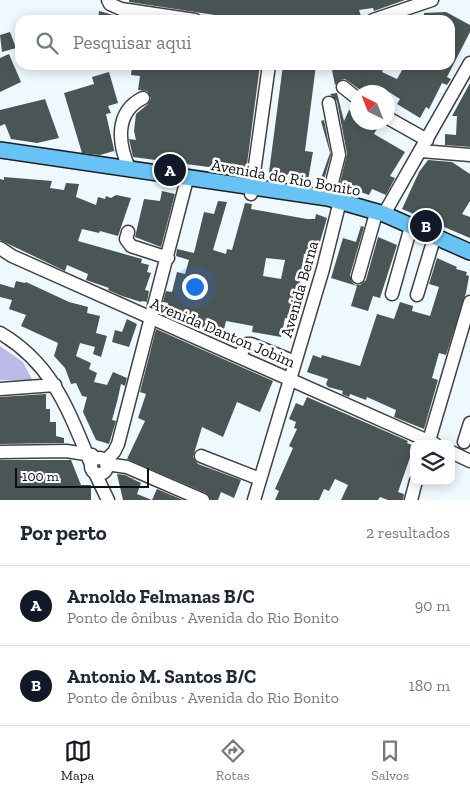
<!DOCTYPE html>
<html lang="pt">
<meta charset="utf-8">
<style>
body{margin:0;font-family:"Zilla Slab",serif;background:#f6f6f7;color:#1f2937}
.controls{position:absolute;right:15px;bottom:15px;display:grid;overflow:hidden;border-radius:10px;box-shadow:0 2px 12px #0003}
.controls button{width:45px;height:45px;display:grid;place-items:center;padding:0;border:0;border-bottom:1px solid #e0e1e3;background:#fff;color:#1f2937;font:25px sans-serif}
.compass{position:absolute;left:350px;top:85px;width:45px;height:45px;border-radius:50%;background:#fff;box-shadow:0 2px 12px #0003;rotate:317deg}
.scale{position:absolute;left:15px;bottom:12px;width:134px;box-sizing:border-box;padding-left:5px;border:2px solid #0e0e0e;border-top:0;font-size:14px;line-height:18px;white-space:nowrap;color:#0e0e0e;-webkit-text-stroke:4px #fff;paint-order:stroke}
.you{position:absolute;left:194px;top:286px;width:18px;height:18px;margin:-12px;border:4px solid #fff;border-radius:50%;background:#1a73e8;box-shadow:0 0 0 8px #1a73e833}
.badge{display:grid;place-items:center;width:32px;height:32px;border-radius:50%;background:#111827;color:#fff;font-size:16px;font-weight:700}
.pin{position:absolute;translate:-50% -50%;border:2px solid #fff;box-shadow:0 1px 5px #0006}
.list{margin:0;padding:0;list-style:none}
h2{display:flex;justify-content:space-between;align-items:center;height:65px;margin:0;padding:0 20px;font-size:21px}
h2 small{font-size:16px;font-weight:400;color:#747a83}
.list li{display:grid;grid-template-columns:32px 1fr auto;gap:15px;align-items:center;box-sizing:border-box;height:80px;padding:0 20px;border-top:1px solid #e0e1e3}
.list b{display:block;font-size:19px;white-space:nowrap}
.list p{margin:0;font-size:16px;white-space:nowrap;color:#747a83}
.list em{font-size:16px;font-style:normal;color:#747a83}
.icon{flex:none;width:28px;height:28px;fill:none;stroke:currentColor;stroke-width:2;stroke-linecap:round;stroke-linejoin:round}
.map{position:relative;flex:none;width:470px;height:500px;overflow:hidden}
.search{position:absolute;background:#fff;box-shadow:0 2px 12px #0003;left:15px;right:15px;top:15px;height:55px;display:flex;align-items:center;gap:12px;box-sizing:border-box;padding:0 18px;border-radius:15px;color:#747a83;font-size:19px}
.sheet{height:225px;background:#fff}
nav{display:flex;justify-content:space-around;align-items:center;box-sizing:border-box;height:70px;border-top:1px solid #e0e1e3;background:#fff;font-size:14px;color:#747a83}
nav a{display:grid;justify-items:center;gap:2px}
nav .on{color:#111827}
.map>svg:first-child{display:block}
.green{fill:#bdb9e8}
.building{fill:#4a5656;fill-rule:evenodd}
.lines{fill:none;stroke-linecap:round;stroke-linejoin:round}
.minor-casing{stroke:#414141;stroke-width:15}
.major-casing{stroke:#1f1f1f;stroke-width:18}
.minor{stroke:#fff;stroke-width:12}
.major{stroke:#67c2f6;stroke-width:15}
.labels{text-anchor:middle;stroke-width:5;stroke-linejoin:round;paint-order:stroke}
.street-label{font-size:16px;fill:#0e0e0e;stroke:#fff}
</style>
<div class="map">
<svg width="470" height="500" viewBox="0 0 470 500">
<rect width="100%" height="100%" fill="#eef8ff"/>
<path class="green" d="M0,346L23,362L33,381L0,380Z"/>
<path class="building" d="M129,0H405L374,11L373,8L359,10L361,16L347,20H295L275,17V20H248L129,2Z
M99,11L120,17L140,20H98Z
M446,12L470,25V32L447,77L451,79L447,85L442,83L429,109L426,107L420,118L397,104L400,99L389,92H363L345,79L340,80L335,85L331,65H385L382,72L397,79L405,65H450V20H424V13Z
M10,32L16,48L2,52L0,35Z
M9,54L21,82L0,92V58Z
M132,65H260L246,172L133,157L129,139L136,140L134,131L136,114L148,104L151,98L147,91L138,90L140,76L131,75Z
M283,65H316L305,151L313,152L308,180L299,178L298,184L288,183L290,173L277,181L274,179L268,180Z
M109,72L118,103L108,106L111,113L106,114L115,154L114,151L100,155L82,153L64,93L94,84L92,77Z
M470,83V147L445,145V134L456,135L457,116H452Z
M337,93L344,121L349,110L358,115V122H381L374,134L405,152L390,176L395,178L386,195L372,189L369,195L355,190L353,195L338,191L347,154L337,101L330,94Z
M45,99L59,138L37,143L11,139L5,124L0,126V110Z
M324,120L331,155L322,187L319,184L330,153L321,121Z
M428,160L452,162L470,174V201L462,214L470,217V238L402,209L419,172Z
M4,177L52,181L50,188L64,190L66,183L79,184L76,197L96,205L98,197L105,199L106,196L111,198L116,195L131,198L118,236L100,231L99,233L82,229L78,241L142,259L141,263L149,265L147,272L151,273L145,290L149,291L147,302L142,301L141,302L122,296L108,290L109,288L86,280L88,274L67,265L65,271L0,240V179L4,180Z
M162,191L175,194L161,247L135,237L144,199L160,201Z
M218,201L227,202L213,250L226,254L227,249L232,250L245,203L252,204L251,209L307,219H315L316,214L327,218L317,252L313,251L312,255L304,254L296,308H300L296,320L285,318L281,337L252,332L253,326L226,321L223,333L211,330L210,335L197,329L198,326L194,325L195,317L166,310L168,303L163,302L166,291L172,292L177,272L185,274L189,260L176,256L177,249L194,253L204,212L214,214ZM266,258L285,260L281,279L263,276Z
M361,226L364,227L350,275L352,282L355,285H360L366,280L378,237L397,245L380,298L373,296L368,311L351,306L357,286L331,278L343,238L356,242Z
M437,258L457,267L456,269L467,272L466,275L469,276L466,293L446,355L439,353L432,378L438,380L424,429L394,417L396,410L367,397L366,400L350,394L349,397L342,394L343,391L328,387L326,384L328,379L307,372L313,355L321,358L322,355L360,366L377,314L394,319L400,302L413,306L412,311L430,316L439,287L429,284Z
M16,281L25,283L26,282L69,302L88,307L87,313L100,316L96,333L107,336L101,357L93,354L95,347L80,343L76,356L91,363L89,369L97,373L94,382L107,385L113,372L127,378L125,386L121,384L117,402L112,420L116,421L109,444L96,440L83,412L87,397L82,396L76,383L71,384L65,368L54,356L58,343L21,326L26,315L9,309L12,300L0,297V284L14,288Z
M127,319L137,324L129,347L112,342L115,330L122,332Z
M156,329L273,381L260,412L237,402L223,437L202,427L193,457L198,464L241,480L234,498L221,492L218,500H211L206,493L127,459L145,421L138,418L146,394L140,392Z
M46,394V409H50V422H56V436L64,438V443L0,444V397Z
M307,397L408,441L407,443L414,446L398,492L404,494L403,500H388L380,497L378,500H341L348,485L335,479L329,491L324,489L319,500H275L279,491L275,489L293,448L289,446L297,429L294,428L296,422L289,419L296,403L303,406Z
M0,460H71L81,485H91V500H0Z
M117,474L125,475L141,483L137,494L152,500L157,489L183,500H123Z"/>
<g class="lines">
<defs>
<path id="minor" d="M108,0L110,4L121,9L195,20
M373,20L432,0
M343,87L358,99
M388,118L427,140
M421,151L470,155
M130,170C118,145 114,112 143,98
M251,194L269,65
M328,198L339,155L329,103
M384,214L470,63
M128,232L126,239L131,246L168,258
M0,248L12,256L435,444
M358,277L375,217
M392,294L410,230
M417,295L433,242
M0,333C53,364 68,410 91,464
M239,356L247,344H251L295,362
M0,389L55,385
M464,442L470,423
M428,444L470,302
M0,452L66,451L92,455
M451,452L470,461
M201,456L260,479
M91 466a8 8 0 1 1 16 0a8 8 0 1 1-16 0Z
M105,461L114,452L118,444L187,179
M106,464L127,467L203,500
M95,473L108,500
M254,500L323,269L340,201
M411,500L416,481"/>
<path id="major" d="M0,150L328,198L384,214L470,252"/>
</defs>
<use href="#minor" class="minor-casing"/>
<use href="#major" class="major-casing"/>
<use href="#minor" class="minor"/>
<use href="#major" class="major"/>
</g>
<g class="labels">
<g class="street-label">
<text transform="translate(286 177) rotate(10)" y="6">Avenida do Rio Bonito</text>
<text transform="translate(299 289) rotate(-74)" y="6">Avenida Berna</text>
<text transform="translate(223 332) rotate(23)" y="6">Avenida Danton Jobim</text>
</g>
</g>
</svg>
<div class="controls">
<button><svg class="icon" aria-label="layers" viewBox="0 0 24 24"><path d="M12 4l9 5-9 5-9-5zM3 14l9 5 9-5"/></svg></button>
</div>
<svg class="compass" viewBox="-18 -18 36 36"><path d="M0-13l5 13h-10z" fill="#e53935"/><path d="M0 13l5-13h-10z" fill="#747a83"/></svg>
<div class="scale">100 m</div>
<div class="you"></div>
<div class="pin badge" style="left:170px;top:170px">A</div>
<div class="pin badge" style="left:426px;top:226px">B</div>
<div class="search"><svg class="icon" aria-label="search" viewBox="0 0 24 24"><circle cx="10" cy="10" r="6"/><path d="M15 15l6 6"/></svg>Pesquisar aqui</div>
</div>
<section class="sheet">
<h2>Por perto<small>2 resultados</small></h2>
<ul class="list">
<li><span class="badge">A</span><div><b>Arnoldo Felmanas B/C</b><p>Ponto de ônibus · Avenida do Rio Bonito</p></div><em>90 m</em></li>
<li><span class="badge">B</span><div><b>Antonio M. Santos B/C</b><p>Ponto de ônibus · Avenida do Rio Bonito</p></div><em>180 m</em></li>
</ul>
</section>
<nav>
<a class="on"><svg class="icon" aria-label="map" viewBox="0 0 24 24"><path d="M3 6l6-2 6 2 6-2v14l-6 2-6-2-6 2zM9 4v14M15 6v14"/></svg>Mapa</a>
<a><svg class="icon" aria-label="directions" viewBox="0 0 24 24"><path d="M12 3l9 9-9 9-9-9zM9 14v-3h6M13 9l2 2-2 2"/></svg>Rotas</a>
<a><svg class="icon" aria-label="saved" viewBox="0 0 24 24"><path d="M7 4h10v16l-5-4-5 4z"/></svg>Salvos</a>
</nav>
